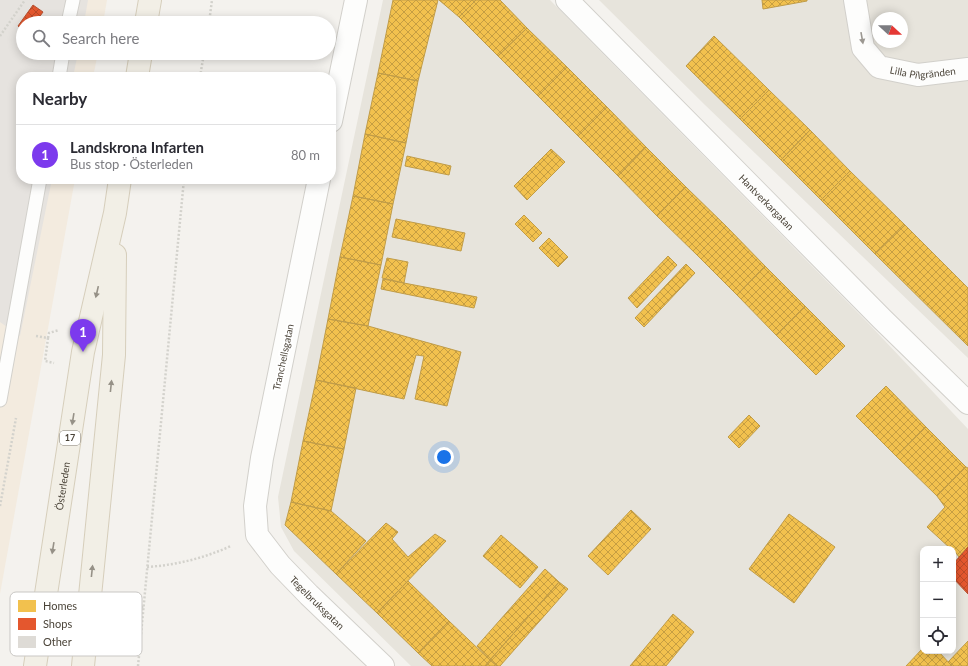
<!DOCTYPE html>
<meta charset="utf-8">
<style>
body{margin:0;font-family:Lato,sans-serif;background:#f7f7f7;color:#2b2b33}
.controls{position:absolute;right:12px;bottom:12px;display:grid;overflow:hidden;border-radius:8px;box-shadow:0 2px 10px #0003}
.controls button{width:36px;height:36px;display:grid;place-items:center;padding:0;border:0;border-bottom:1px solid #e1e1e2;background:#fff;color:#2b2b33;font:20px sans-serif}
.compass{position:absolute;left:872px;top:12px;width:36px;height:36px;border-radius:50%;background:#fff;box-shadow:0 2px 10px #0003;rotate:111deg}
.you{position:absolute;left:444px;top:457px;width:14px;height:14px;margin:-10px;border:3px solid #fff;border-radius:50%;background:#1a73e8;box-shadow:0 0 0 6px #1a73e833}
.badge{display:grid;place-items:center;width:26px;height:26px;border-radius:50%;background:#7c3aed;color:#fff;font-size:13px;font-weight:700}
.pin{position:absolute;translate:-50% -33px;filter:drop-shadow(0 1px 2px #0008)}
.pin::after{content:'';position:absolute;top:21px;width:14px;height:12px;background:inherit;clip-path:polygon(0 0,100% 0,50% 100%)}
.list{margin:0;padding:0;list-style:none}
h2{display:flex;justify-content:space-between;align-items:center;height:52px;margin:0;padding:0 16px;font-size:17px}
h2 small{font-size:13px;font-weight:400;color:#7c7c81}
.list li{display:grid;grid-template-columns:26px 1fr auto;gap:12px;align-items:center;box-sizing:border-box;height:60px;padding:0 16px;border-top:1px solid #e1e1e2}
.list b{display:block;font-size:15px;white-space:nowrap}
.list p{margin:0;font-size:13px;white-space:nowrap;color:#7c7c81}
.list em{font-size:13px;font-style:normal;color:#7c7c81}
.icon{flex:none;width:22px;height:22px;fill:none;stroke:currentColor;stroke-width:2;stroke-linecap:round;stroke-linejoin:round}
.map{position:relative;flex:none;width:968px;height:666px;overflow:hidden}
.search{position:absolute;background:#fff;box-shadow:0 2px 10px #0003;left:16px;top:16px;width:320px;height:44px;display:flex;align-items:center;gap:10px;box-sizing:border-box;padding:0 14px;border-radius:22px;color:#7c7c81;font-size:15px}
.panel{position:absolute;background:#fff;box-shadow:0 2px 10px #0003;left:16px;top:72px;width:320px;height:112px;border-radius:16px}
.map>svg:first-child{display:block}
.residential{fill:#e7e4dc;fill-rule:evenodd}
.commercial{fill:#f3ebdf}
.parking{fill:#e6e3df}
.homes{fill:url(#homes-cross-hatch);stroke:#c09c48}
.shops{fill:url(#shops-cross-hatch);stroke:#b65131}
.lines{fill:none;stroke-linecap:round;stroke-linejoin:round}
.lane-casing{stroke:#d2d0cb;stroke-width:15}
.street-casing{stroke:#d2d0cb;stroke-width:24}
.primary-casing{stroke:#d6cebb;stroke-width:24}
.path{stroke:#d3d2cc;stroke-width:2.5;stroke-dasharray:2 2;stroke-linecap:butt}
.lane{stroke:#fdfdfc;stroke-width:13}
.street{stroke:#fdfdfc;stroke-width:22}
.primary{stroke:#f2efe6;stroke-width:22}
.oneway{fill:#9b9791}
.oneway2{fill:#969187}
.labels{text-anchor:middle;stroke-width:4;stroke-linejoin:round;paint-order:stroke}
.shield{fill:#fff;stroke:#817c74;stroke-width:1}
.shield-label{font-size:9px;font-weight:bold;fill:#4b4439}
.street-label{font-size:10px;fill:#4b4439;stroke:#fff}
.key{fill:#fff;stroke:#c9c7c4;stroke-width:1}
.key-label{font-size:11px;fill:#4b4439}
</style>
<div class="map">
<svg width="968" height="666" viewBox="0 0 968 666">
<defs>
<pattern id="homes-cross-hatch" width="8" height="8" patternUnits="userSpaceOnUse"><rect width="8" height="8" fill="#f2c14e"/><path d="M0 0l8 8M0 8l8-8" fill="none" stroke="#c69e42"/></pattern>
<pattern id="shops-cross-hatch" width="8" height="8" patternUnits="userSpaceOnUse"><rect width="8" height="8" fill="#e4572e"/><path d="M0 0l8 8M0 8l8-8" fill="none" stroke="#bb4a28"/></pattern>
</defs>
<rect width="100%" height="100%" fill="#f4f2ee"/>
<path class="residential" d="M383,0H550L869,324L968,429V666H411L294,551L281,527L278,497ZM923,549H953V651H923Z
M599,0H968V358L705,105ZM878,18H902V42H878Z"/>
<path class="commercial" d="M0,0H107L103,23H23V53H98L93,77H21V179H75L0,594Z"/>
<path class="parking" d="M0,0H88L84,23H23V53H78L73,77H21V179H52L20,336L0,322Z"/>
<path class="homes" d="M393,0H438L418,81L378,73Z
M439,0H476L459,17Z
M476,0H500L527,28L498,56L459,17Z
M762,0H807V1L763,9Z
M527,28L567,67L538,96L498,56Z
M714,36L769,90L740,119L686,66Z
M567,67L607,107L578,136L538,96Z
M378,73L418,81L406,143L365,134Z
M769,90L810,130L781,160L740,119Z
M607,107L646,147L618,176L578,136Z
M810,130L850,171L821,200L781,160Z
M365,134L406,143L393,204L353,196Z
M646,147L686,187L657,216L618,176Z
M551,149L565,162L527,200L514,186Z
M407,156L451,166L449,175L405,166Z
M850,171L905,225L875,254L821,200Z
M686,187L726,226L697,255L657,216Z
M353,196L393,204L381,265L340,257Z
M524,215L542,233L533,242L515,224Z
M396,219L465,233L461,251L392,237Z
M905,225L968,288V346L875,254Z
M726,226L765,266L737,295L697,255Z
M549,238L568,257L558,267L539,248Z
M668,256L677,265L637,308L628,298Z
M340,257L381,265L368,326L328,319Z
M387,258L408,262L404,283L382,278Z
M686,264L695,273L644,327L635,318Z
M765,266L805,306L776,335L737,295Z
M383,279L477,297L474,308L381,289Z
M805,306L845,346L816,375L776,335Z
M328,319L368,326L461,352L447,406L415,399L424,356L416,355L404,399L316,380Z
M316,380L356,388L344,449L303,441Z
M886,386L926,427L896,456L856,416Z
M749,415L760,426L739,448L728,437Z
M926,427L966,467L937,496L896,456Z
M303,441L344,449L331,511L291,502Z
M966,467L968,468V547L959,557L953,549H951L927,527L945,507L937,496Z
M291,502L331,511L366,541L336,574L285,525Z
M631,510L651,529L608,575L588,556Z
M789,514L835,547L794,603L749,569Z
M386,523L398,532L392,539L408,557L435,534L446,541L377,613L336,574Z
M501,535L538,567L520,588L483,556Z
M545,569L559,582L490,660L477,646Z
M408,581L449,621L418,653L377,613Z
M559,582L568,589L500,666H497L490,660Z
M673,614L694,632L666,666H630Z
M449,621L490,660L485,666H432L418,653Z
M968,641V666H952L948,662Z
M923,648V651H938L952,666H906Z
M490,660L497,666H485Z"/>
<path class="shops" d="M33,5L43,12L35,23H23V30L18,26Z
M968,547V594L953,578V564Z"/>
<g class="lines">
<defs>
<path id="lane" d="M68,23L73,0
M59,77L63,53
M0,400L40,179"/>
<g id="street">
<path id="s1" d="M567,0L882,319L968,403"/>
<path id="s2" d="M855,0L863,48L879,67L918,75L968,69"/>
<path d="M331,121L356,0"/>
<path id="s3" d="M319,179L262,458L255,506L257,535L280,565L309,595L383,666"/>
</g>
<g id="primary">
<path d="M146,23L150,0"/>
<path d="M137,77L141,53"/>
<path id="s4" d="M35,666L83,352L115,213L120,179"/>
<path d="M83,666L114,355L115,255"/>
</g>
</defs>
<use href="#lane" class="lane-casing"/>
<use href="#street" class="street-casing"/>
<use href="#primary" class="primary-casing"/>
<path class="path" d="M209,23L212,0
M0,36L25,0
M200,77L204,53
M36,336L48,338L45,361L54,363
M48,338L49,333L59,330
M0,506L16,418
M147,567C177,565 204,558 231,546
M117,614L122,607H145
M138,666L184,179"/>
<use href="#lane" class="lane"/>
<use href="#street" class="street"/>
<use href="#primary" class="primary"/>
</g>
<defs><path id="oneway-solid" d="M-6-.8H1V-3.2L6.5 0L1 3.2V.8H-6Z"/></defs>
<use class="oneway" href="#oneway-solid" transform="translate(862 38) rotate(80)"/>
<g class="oneway2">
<use href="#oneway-solid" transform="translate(97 292) rotate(103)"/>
<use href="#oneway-solid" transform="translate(111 386) rotate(-84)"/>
<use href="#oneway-solid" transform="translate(73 419) rotate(99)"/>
<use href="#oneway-solid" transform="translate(53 548) rotate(99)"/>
<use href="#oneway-solid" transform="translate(92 571) rotate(-84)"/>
</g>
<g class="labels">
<rect class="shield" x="60" y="431" width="20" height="14" rx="3"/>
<g class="shield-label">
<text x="70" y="441">17</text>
</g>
<g class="street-label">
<text dy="4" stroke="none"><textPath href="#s2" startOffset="118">Lilla Pilgränden</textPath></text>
<text dy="4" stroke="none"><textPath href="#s1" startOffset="284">Hantverkargatan</textPath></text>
<text transform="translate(283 357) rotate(-78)" y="4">Tranchellsgatan</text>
<text dy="4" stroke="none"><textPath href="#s4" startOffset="182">Österleden</textPath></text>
<text dy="4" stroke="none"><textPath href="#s3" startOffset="453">Tegelbruksgatan</textPath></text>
</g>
</g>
<rect x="10" y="592" width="132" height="64" rx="6" class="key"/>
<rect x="18" y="600" width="18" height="12" fill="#f2c14e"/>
<rect x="18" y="618" width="18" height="12" fill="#e4572e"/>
<rect x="18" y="636" width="18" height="12" fill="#dedbd6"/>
<g class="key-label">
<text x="43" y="610">Homes</text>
<text x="43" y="628">Shops</text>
<text x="43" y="646">Other</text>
</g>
</svg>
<div class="controls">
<button>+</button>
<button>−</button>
<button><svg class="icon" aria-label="locate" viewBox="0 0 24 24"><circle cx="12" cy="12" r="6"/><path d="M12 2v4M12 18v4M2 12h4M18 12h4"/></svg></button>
</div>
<svg class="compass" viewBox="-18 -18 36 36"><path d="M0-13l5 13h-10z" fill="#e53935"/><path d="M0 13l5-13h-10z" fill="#7c7c81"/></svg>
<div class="you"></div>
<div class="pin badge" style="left:83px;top:352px">1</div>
<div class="search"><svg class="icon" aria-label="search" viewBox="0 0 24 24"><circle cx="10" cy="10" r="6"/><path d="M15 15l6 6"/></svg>Search here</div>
<section class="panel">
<h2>Nearby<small></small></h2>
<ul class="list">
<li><span class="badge">1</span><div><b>Landskrona Infarten</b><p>Bus stop · Österleden</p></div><em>80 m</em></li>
</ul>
</section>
</div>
